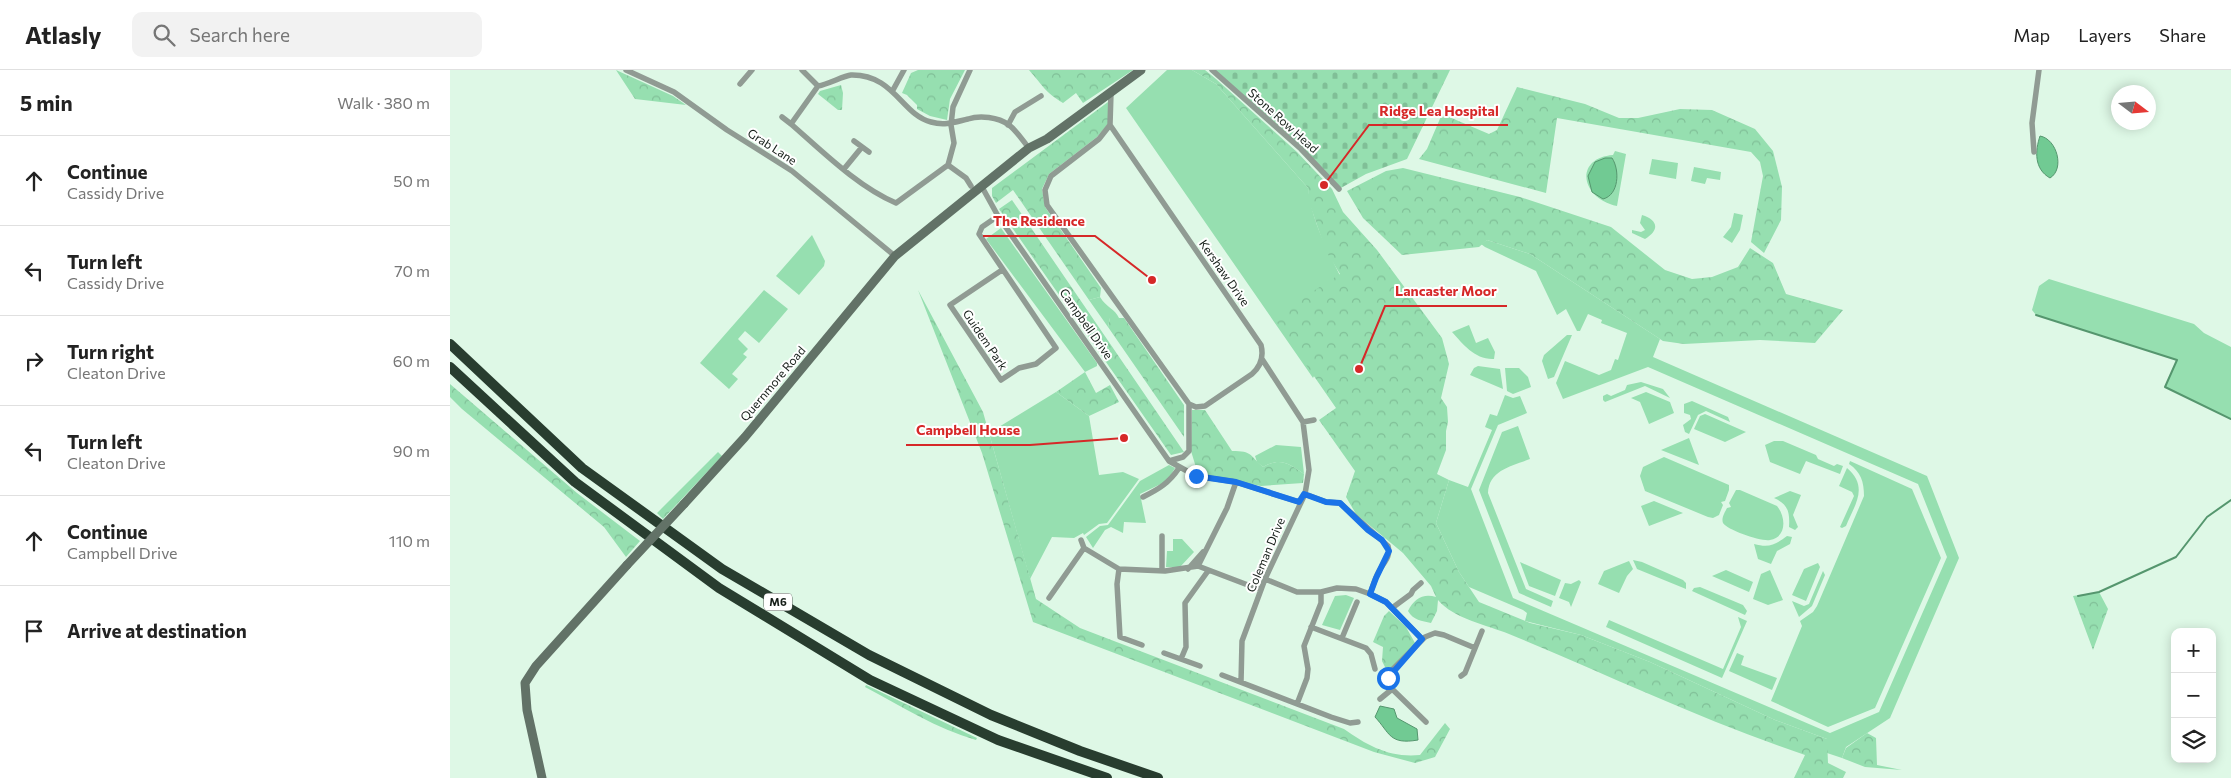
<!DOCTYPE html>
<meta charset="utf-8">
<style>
body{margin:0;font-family:Commissioner,sans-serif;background:#f2f2f2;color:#222}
.controls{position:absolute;right:15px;bottom:15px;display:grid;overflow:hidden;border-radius:10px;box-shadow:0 2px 12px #0003}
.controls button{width:45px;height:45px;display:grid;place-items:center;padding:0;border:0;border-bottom:1px solid #e0e0e0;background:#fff;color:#222;font:25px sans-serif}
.compass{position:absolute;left:1661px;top:15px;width:45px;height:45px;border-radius:50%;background:#fff;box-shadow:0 2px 12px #0003;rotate:106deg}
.stop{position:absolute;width:15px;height:15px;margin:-11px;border:4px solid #1a73e8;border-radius:50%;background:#fff}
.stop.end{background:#1a73e8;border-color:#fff;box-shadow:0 1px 5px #0008}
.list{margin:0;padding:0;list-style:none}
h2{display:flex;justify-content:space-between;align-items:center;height:65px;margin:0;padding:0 20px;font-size:21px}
h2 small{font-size:16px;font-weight:400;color:#767676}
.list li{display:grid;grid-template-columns:32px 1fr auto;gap:15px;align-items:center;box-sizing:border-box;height:90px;padding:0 20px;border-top:1px solid #e0e0e0}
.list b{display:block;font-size:19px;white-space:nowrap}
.list p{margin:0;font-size:16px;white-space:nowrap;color:#767676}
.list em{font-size:16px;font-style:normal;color:#767676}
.icon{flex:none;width:28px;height:28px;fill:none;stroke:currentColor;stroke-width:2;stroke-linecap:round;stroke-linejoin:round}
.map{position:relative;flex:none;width:1781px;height:708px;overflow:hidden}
header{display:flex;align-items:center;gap:30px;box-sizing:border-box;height:70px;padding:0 25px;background:#fff;border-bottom:1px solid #e0e0e0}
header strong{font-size:24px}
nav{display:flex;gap:28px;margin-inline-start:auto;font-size:18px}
.search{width:350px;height:45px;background:#f2f2f2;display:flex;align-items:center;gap:12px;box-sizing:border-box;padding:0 18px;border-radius:10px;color:#767676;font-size:19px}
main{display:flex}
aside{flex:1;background:#fff}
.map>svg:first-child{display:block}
.grass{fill:#96dfb0}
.forest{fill:url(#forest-crowns)}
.cemetery{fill:url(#cemetery-stones)}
.water{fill:#71ca93;stroke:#55966e}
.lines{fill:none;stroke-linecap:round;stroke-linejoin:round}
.stream{stroke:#55966e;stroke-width:2}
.street{stroke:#909b93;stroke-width:5.5}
.secondary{stroke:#627267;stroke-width:9}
.highway{stroke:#283d2f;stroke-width:10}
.secondary-bridge{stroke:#627267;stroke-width:9}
.route{stroke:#1a73e8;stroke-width:6}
.labels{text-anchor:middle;stroke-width:4;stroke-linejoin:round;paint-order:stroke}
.shield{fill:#fff;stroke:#5b625d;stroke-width:1}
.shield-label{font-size:11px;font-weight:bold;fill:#151e18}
.street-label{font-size:12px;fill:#151e18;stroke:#fff}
.leader{fill:none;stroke:#d62828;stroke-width:2}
.callout-dot{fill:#d62828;stroke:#fff;stroke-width:2}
.callout-label{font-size:14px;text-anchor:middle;font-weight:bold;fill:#d62828;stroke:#fff;stroke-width:4;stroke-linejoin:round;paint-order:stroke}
</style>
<header>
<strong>Atlasly</strong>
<div class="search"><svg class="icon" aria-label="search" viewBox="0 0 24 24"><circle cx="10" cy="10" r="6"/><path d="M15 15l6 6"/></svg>Search here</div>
<nav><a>Map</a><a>Layers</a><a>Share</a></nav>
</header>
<main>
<aside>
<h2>5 min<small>Walk · 380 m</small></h2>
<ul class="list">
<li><svg class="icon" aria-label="ahead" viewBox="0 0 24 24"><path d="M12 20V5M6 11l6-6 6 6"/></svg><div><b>Continue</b><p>Cassidy Drive</p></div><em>50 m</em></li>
<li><svg class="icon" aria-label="left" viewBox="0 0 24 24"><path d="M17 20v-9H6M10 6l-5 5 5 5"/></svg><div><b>Turn left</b><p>Cassidy Drive</p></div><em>70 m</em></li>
<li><svg class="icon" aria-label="right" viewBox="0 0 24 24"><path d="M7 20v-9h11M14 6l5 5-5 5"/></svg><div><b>Turn right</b><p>Cleaton Drive</p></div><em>60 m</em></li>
<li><svg class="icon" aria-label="left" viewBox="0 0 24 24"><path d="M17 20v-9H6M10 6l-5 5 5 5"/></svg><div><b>Turn left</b><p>Cleaton Drive</p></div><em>90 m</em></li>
<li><svg class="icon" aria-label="ahead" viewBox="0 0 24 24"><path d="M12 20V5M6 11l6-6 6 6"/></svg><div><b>Continue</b><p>Campbell Drive</p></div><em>110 m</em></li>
<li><svg class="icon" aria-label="arrive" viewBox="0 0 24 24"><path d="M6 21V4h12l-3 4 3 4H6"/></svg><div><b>Arrive at destination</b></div></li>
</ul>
</aside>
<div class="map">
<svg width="1781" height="708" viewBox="0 0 1781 708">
<defs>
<pattern id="forest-crowns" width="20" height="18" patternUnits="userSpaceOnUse" patternTransform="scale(1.25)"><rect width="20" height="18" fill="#96dfb0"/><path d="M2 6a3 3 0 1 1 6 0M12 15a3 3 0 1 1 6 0" fill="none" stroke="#80bf97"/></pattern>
<pattern id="cemetery-stones" width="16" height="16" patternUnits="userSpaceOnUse" patternTransform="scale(1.25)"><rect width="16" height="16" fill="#96dfb0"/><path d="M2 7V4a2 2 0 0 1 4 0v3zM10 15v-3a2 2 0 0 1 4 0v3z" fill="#80bf97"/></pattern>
</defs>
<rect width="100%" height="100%" fill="#def8e6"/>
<path class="grass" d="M717,0H742L766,14L858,118C863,161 886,193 902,232L863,308L676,38Z
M1165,81L1176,84L1167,136C1130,128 1124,88 1163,85Z
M1202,89L1228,93L1226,109L1199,104Z
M1244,97L1271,102L1270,110L1257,108L1255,114L1241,111Z
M1284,143L1293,145L1290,160L1282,173L1273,167L1281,157Z
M1192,145C1208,150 1210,160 1195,169L1182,163V160L1191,162L1195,160L1190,153Z
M551,158L647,293V296L635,302L536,169Z
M362,165L375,191L374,196L349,225L326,206Z
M1037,170L1080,184L1210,269L1203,287L1477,406L1509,488L1440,648L1396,677L1392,688L1377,683V669L1325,650L1200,592L1131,565L1075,551L1077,543L1073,540L1019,517L1009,502L986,453L999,410L1018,417L1042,360L1035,357L1040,344L1047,346L1055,325L1063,328L1070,326L1077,343L1048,355L1021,419L1063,528L1380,663L1429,642L1497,487L1468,414L1198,297L1113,329L1106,313L1115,291L1149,305L1161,300L1165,289L1168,290L1177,263L1151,253L1152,250L1138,244L1130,261H1127L1116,239L1107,245L1086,201L1035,177L1031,174Z
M1599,209L1744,254L1754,263L1781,277V349L1715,317L1727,290L1586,245L1582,240L1589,216Z
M314,220L338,239L309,273L295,261L288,269L298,279L293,284L297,287L282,304L288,309L279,319L250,293Z
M650,227C656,237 665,239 669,248H660L658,257L639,230Z
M1019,255L1026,273L1038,268L1045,282L1044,289C1025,290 1013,274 1002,262Z
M1117,265H1122L1104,307L1098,309L1092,291L1094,285Z
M1028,296L1050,299L1053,319L1020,305L1024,298Z
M1055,298H1069L1078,307L1081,317L1063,324L1057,321Z
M1191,312L1213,319L1220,328L1195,316L1155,332L1153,330V326L1157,324L1161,326L1175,320L1177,315Z
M606,322L639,346L649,405L673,402L689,409L657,453L649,454L634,465L633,463L624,468L602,467L580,509L539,363Z
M1196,322L1220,332L1224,343L1199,354L1190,332L1181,328Z
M1242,331L1278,347L1280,352L1256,341L1248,345L1239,364L1235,362L1233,355L1241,349L1240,345L1234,343V334Z
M1255,344L1296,362L1275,372L1244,359L1250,346Z
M1068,356L1080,389C1062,396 1039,400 1038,423L1076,519L1103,531L1101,537L1069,523L1029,420L1052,362Z
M1239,368L1249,395L1211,380Z
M1324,371H1333L1366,385L1368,389L1384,396L1387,394L1393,396L1390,404L1356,391L1350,404L1320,392L1315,375Z
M826,375L851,377L854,404C839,393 830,387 813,397L807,392L805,386Z
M1214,387L1279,415V420L1275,431L1271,432L1273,435L1269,445L1263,448L1258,447L1195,421L1190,406L1193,397Z
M1400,391L1462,419L1491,488L1425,638L1378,657L1321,631L1352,556L1350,551L1363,542L1367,536L1414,426C1414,412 1411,402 1399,394Z
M719,395L725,398L719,408L713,413L690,424L696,453L674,452L673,463L661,457L655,460L643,478L636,467L650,456L658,455L690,411Z
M1397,398C1419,417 1405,434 1396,456L1392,458L1390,457L1404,426L1402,422L1389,416Z
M1286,420H1290L1327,436C1336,447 1337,467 1320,470C1312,472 1277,460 1273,453C1271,448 1275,442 1277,438L1281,437L1279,433Z
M1340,421L1351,425L1343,445L1348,457L1345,460L1339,457C1340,442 1338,434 1324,428Z
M1204,431L1233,443L1199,456L1191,436Z
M1337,466L1342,467L1340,474L1327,481L1321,494L1308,489L1304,474C1319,478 1325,475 1337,466Z
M723,469H732L744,482L730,497H716L717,481H723Z
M1183,490L1192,492L1233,510L1236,513V519L1187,499Z
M1179,491L1183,499L1177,506L1169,523L1148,514L1154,501Z
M1070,492L1111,510L1105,526L1079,516Z
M1368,493L1370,497L1356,531L1342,525L1354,499Z
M1276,500L1303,512L1299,522L1262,506Z
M1320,500L1333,530L1318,535L1303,529L1311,504Z
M1373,501L1375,505L1362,536L1349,547L1342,531L1354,536L1359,534Z
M1129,510L1131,512L1121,537L1119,532L1109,528L1115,513L1121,514Z
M1250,517L1293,535L1297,541L1295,545L1242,521L1244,518Z
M896,525L904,528L890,560L872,555L885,526Z
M1288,547L1297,551L1272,608L1156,557L1159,550L1273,599L1291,557Z
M1287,583L1294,586L1291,595L1327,608L1322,620L1279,601Z"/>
<path class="forest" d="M166,0L223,26L236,35L185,29Z
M468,0H515L500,29L497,50L480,46L467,39V35L457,25L452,23L461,3Z
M579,0H683L633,33L626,23L613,33C595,22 593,16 579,0Z
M742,0H755L766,9L847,82L882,119L893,142L927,180L992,268L999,294L991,328L997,337L998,352L996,361V380L987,404L999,410L986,453L1009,502L1029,532L1080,553L1131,565L1200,592L1325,650L1377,669L1378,693L1396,702L1393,708H1344L1355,685C1254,651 1158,605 1059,564C1037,555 1004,549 988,530L987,541L981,553C972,551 963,550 958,541C964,529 973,523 986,527L981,516L953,483L906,444L896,427L905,401L869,350L886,338L823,247L890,204L876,181L859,132L858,118L766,14Z
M391,15L393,23L392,40H388L368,24L370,21Z
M1067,17L1135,34L1169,48H1188L1230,39L1262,40L1305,59L1323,81L1332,117L1331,150L1314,183L1301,172L1313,106L1310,92L1301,82L1107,48L1096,123L969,89L977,79L992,44L1039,64L1047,60Z
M658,32V54L647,67L599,104L592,119L595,137L651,218L650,227L639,230L563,120L546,133L542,126V118Z
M953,98L1070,127L1161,157L1215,200L1242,209L1262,207L1288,197L1300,178L1323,193L1336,224L1393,240L1365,273L1310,270L1234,274L1213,271L1080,184L1037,170L1029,177L952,185L913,148L897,121L936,101Z
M562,130L734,382L721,385L549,139Z
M468,220L533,342L586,529L630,558L894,659C918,676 940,688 970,685L995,653L1000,659L985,687L965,693L924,682L583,552L532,383Z
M660,248H674L734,335V367L658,257Z
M635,302L646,323L660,315L669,332L639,346L606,322Z
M0,314L127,423L190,471L176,487L154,457L12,339L0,327Z
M742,340H755L782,381C803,381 799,385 813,397C830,387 839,393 854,404L853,413L811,416L748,404L741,381Z
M268,382L272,386L213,449L207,443Z
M1649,522L1658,539L1643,580L1623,526Z
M939,541L956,557L965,573L962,582L946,598L936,599L932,591L933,577L923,572L934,546Z
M416,615L527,668L526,670C487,659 451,636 415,617Z
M1417,663L1426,668L1427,695L1452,700L1415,697L1392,688L1396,678Z"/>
<path class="cemetery" d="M762,0H1000L957,89L916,104L889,119L851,79Z"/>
<path class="water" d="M1590,66C1607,69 1615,99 1600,108C1584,99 1585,81 1590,66Z
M1155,88H1162C1170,100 1169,125 1153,129L1142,122L1138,106L1145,92Z
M930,636L944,639L947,648L967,659L968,670C939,675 940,663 925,647Z"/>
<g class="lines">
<path class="stream" d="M1586,245L1727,290L1715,317L1781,349
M1628,526L1649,522L1726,487L1757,447L1781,430"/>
<path class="street" d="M176,0L224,22L277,60L342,101L445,186
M352,0L368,16C379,14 393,6 401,5C444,4 452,45 481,52C495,56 505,52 518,49C530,45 548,47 559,55C566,60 573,71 579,78
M762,0L851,79L889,119
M290,14L302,0
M368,16L341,54C372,81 408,117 446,133L498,95L504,73L501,55L503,37L520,0
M443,20L454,0
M661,23L660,55L649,69L601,106L595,120L597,135L739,334
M332,47L341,54
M558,55L565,42L591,26
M660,55L811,275C814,287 811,296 802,304L755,336L746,337L739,334V381L733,387L719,391
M404,71L419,82
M1584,82L1582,53L1589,0
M498,95L516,108L521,116
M394,99L412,77
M532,117L548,146L719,391L746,406L786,412L849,432
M548,146L532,157L529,164L606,278L586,294L569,298L551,310L500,235L552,200
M853,352L864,350
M855,424L876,432L890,433L938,476C941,487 934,492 929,501C925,508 923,516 920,524
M693,427C709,419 719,413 729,398
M631,470L634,478L669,499L715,501L748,496L811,520
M748,496L777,438L786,412
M669,499L667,514L670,567L692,575
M738,499L753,482
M712,500V466
M815,509L847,522H871L887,518L906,519L920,524L936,532L972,569
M599,528L634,478
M942,538L961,524L963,520L971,513
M861,557L916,578L921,584L925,599
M892,568L907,532
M714,583L750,596
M731,589L736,577L735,533L758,501
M772,605L881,647L900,653L908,652
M1011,606L1015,603L1032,561
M791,612L792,571L815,509L855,424L859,400L853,352L812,289
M930,629L941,620
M847,634L857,608L858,599L854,576L871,533V522
M976,652L938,615V608L942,600L975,567L985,563L994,565L1025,578"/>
<path class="secondary" d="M234,434L295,367L445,186L579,78L597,69L691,0
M92,708L77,640L75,613L86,596L177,495"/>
<path class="highway" d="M0,274L132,398L272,499L419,585L541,645L630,681L708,708
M0,297L125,412L269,518L420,610L548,670L657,708"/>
<path class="secondary-bridge" d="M177,495L234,434"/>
</g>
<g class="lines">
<path class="route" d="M746,406L786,412L849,432L854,424L876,432L890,433L918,460L932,470L939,481L926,508L920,524L936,532L972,569L938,608"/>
</g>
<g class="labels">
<rect class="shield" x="314" y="523.5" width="28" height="17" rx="4"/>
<g class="shield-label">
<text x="328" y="536">M6</text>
</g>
<g class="street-label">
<text transform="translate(833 51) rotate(42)" y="4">Stone Row Head</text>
<text transform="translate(322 77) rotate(33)" y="4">Grab Lane</text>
<text transform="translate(774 203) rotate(55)" y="4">Kershaw Drive</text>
<text transform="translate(636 254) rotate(55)" y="4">Campbell Drive</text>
<text transform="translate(535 270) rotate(56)" y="4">Guidem Park</text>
<text transform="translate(323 314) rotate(-50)" y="4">Quernmore Road</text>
<text transform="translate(816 485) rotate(-67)" y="4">Coleman Drive</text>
</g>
</g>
<path class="leader" d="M874 115L919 55H1058M702 210L645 166H533M909 299L935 236H1057M674 368L580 375H456"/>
<g class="callout-dot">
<circle cx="874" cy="115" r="5"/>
<circle cx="702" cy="210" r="5"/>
<circle cx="909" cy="299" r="5"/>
<circle cx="674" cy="368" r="5"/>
</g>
<g class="callout-label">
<text x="989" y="46">Ridge Lea Hospital</text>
<text x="589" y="156">The Residence</text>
<text x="996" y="226">Lancaster Moor</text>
<text x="518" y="365">Campbell House</text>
</g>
</svg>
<div class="controls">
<button>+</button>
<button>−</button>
<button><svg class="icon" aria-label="layers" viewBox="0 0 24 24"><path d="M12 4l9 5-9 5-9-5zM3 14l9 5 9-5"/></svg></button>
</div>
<svg class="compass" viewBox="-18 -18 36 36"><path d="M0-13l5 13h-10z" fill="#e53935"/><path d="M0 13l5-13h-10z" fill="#767676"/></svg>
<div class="stop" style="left:938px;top:608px"></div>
<div class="stop end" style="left:746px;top:406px"></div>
</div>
</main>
